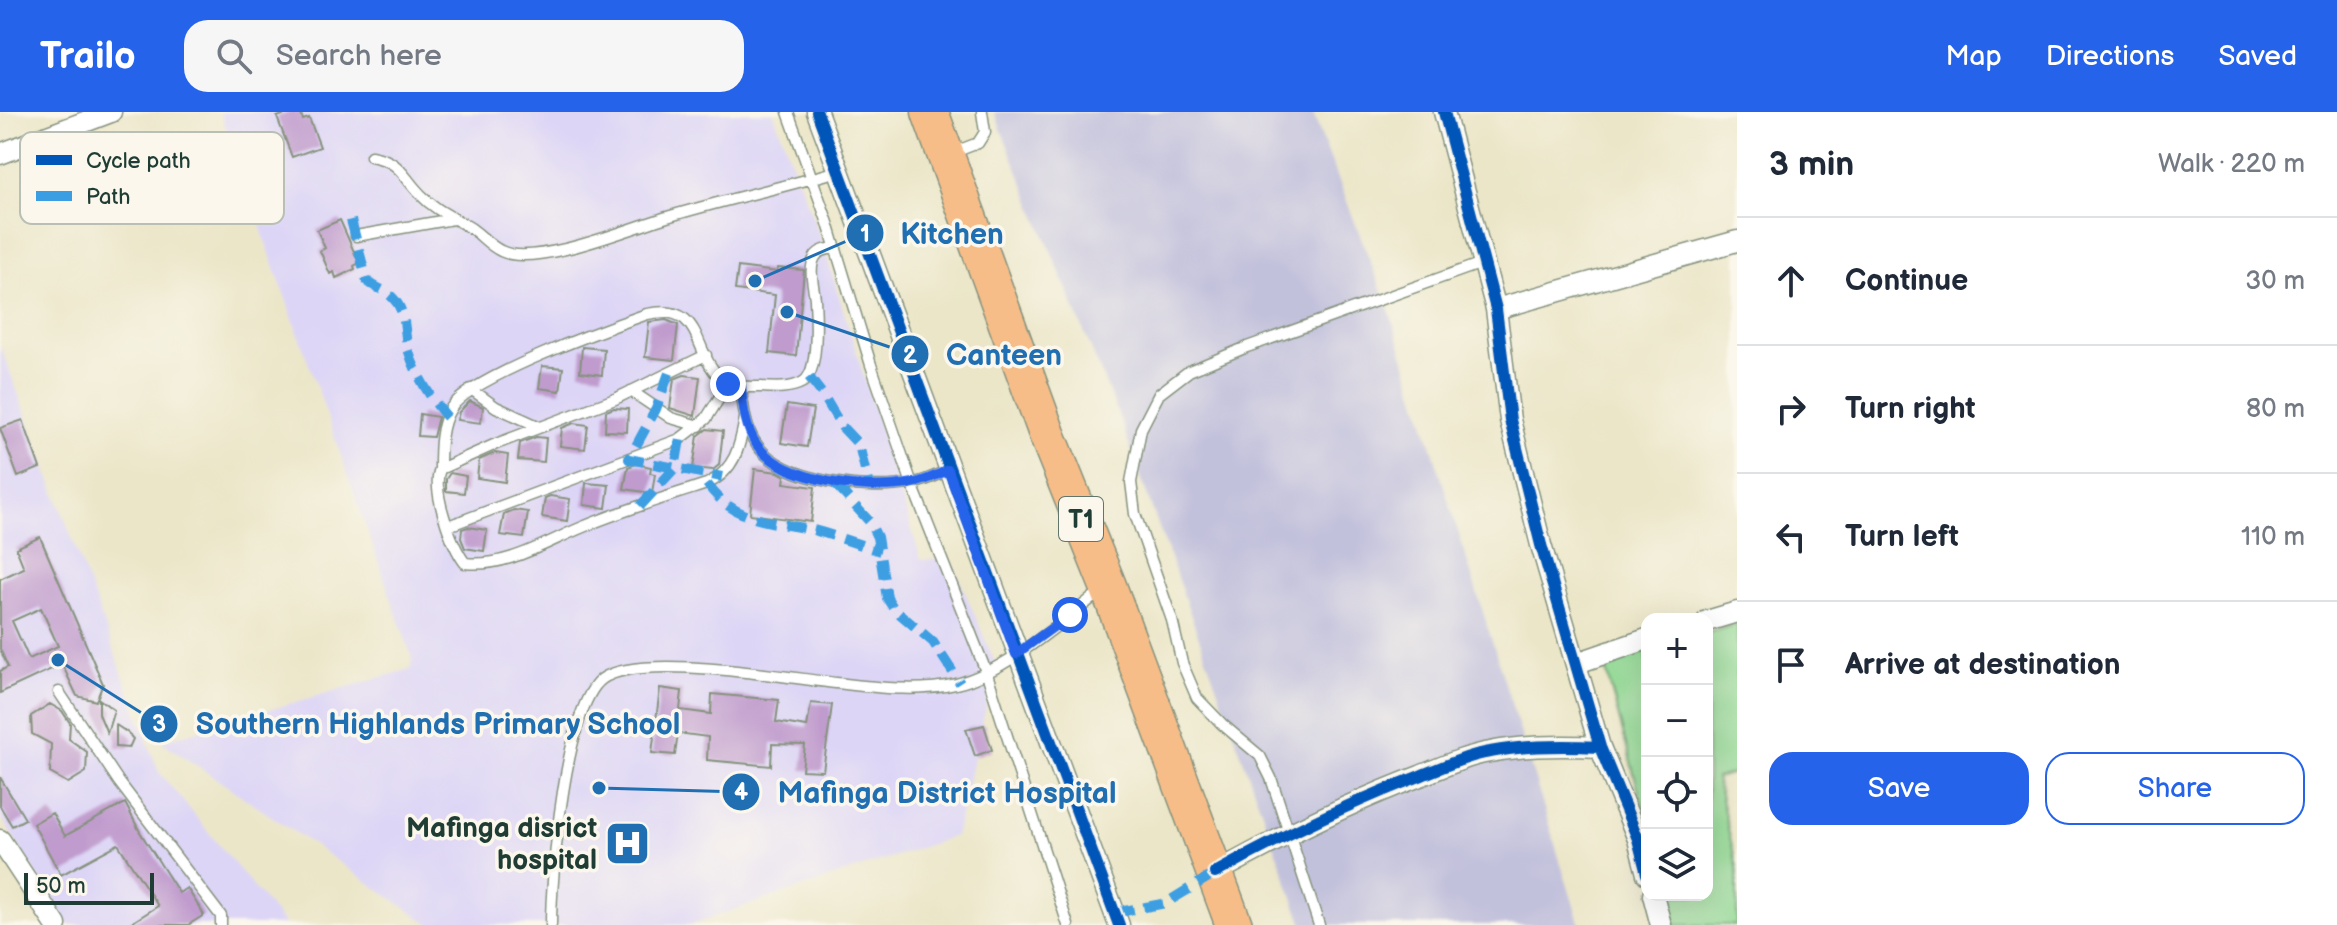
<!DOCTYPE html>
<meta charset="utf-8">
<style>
body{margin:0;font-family:"Balsamiq Sans",sans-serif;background:#f6f6f7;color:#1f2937}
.controls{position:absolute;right:24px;bottom:24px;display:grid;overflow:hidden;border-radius:16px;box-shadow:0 8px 32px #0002}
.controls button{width:72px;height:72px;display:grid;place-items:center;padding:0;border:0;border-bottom:2px solid #e0e1e3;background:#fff;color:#1f2937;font:40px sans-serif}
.scale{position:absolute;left:24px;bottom:20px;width:130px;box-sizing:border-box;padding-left:8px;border:4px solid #1f3d34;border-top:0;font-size:22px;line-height:28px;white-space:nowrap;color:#1f3d34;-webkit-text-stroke:6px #fbf7ec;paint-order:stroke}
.stop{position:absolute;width:24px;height:24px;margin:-18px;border:6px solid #2563eb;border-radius:50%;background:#fff}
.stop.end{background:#2563eb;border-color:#fff;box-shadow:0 2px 8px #0008}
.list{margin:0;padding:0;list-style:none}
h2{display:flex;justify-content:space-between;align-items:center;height:104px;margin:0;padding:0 32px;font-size:34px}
h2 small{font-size:26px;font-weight:400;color:#747a83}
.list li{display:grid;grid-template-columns:52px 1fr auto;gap:24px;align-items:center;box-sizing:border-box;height:128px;padding:0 32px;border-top:2px solid #e0e1e3}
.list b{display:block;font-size:30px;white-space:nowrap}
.list em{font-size:26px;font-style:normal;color:#747a83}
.actions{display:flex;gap:16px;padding:24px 32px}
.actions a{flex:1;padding:18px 0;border:2px solid #2563eb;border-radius:24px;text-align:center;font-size:28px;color:#2563eb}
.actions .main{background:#2563eb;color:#fff}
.icon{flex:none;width:44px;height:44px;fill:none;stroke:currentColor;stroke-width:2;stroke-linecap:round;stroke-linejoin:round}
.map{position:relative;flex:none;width:1737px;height:813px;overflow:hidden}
header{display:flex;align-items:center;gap:48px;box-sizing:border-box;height:112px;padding:0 40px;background:#2563eb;color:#fff}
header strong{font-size:38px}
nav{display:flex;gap:44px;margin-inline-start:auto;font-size:28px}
.search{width:560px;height:72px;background:#f6f6f7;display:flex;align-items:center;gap:20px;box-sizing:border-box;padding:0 28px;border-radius:24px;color:#747a83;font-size:30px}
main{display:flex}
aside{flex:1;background:#fff}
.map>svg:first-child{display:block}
.built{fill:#ddd5f6}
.industrial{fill:#c2c1dc}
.green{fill:#90d893;stroke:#588a64;stroke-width:2}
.building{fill:#c09bcd;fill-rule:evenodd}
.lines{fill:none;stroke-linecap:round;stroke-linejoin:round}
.lane-casing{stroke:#85927e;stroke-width:13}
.street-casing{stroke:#85927e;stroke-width:23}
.highway-casing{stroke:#85927e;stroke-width:39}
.lane{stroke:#fff;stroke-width:10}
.street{stroke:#fff;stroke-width:20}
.highway{stroke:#f7bd88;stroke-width:36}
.quiet{stroke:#3c9ee2;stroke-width:10;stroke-dasharray:20 10;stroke-linecap:butt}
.cycleway-casing{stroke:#fbf7ec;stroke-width:17}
.cycleway{stroke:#0057b8;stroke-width:12}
.route{stroke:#2563eb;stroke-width:10}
.labels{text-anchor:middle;stroke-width:7;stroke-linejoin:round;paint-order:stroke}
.shield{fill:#fbf7ec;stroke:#61756b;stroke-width:2}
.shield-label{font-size:26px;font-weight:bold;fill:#1f3d34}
.poi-label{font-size:28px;font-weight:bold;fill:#1f3d34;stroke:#fbf7ec;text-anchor:end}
.key{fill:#fbf7ec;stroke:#b9bfb5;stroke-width:2}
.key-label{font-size:22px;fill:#1f3d34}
.leader{fill:none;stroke:#1f6fb2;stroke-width:3}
.callout-dot{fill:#1f6fb2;stroke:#fbf7ec;stroke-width:3}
.mark-label{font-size:24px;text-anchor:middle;font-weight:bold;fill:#fff}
.callout-label{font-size:30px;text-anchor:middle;font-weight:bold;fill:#1f6fb2;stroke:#fbf7ec;stroke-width:7;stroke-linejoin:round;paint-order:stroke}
</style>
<header>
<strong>Trailo</strong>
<div class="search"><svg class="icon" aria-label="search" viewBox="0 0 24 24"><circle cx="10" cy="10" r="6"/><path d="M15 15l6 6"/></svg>Search here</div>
<nav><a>Map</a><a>Directions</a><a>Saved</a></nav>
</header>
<main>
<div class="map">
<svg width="1737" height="813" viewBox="0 0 1737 813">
<rect width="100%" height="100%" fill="#fbf7ec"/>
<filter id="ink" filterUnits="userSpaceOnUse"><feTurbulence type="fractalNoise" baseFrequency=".0125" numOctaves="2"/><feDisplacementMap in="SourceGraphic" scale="16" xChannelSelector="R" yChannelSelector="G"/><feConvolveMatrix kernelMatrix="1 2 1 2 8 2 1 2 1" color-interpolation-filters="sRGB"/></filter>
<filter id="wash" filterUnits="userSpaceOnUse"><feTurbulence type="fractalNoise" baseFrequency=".006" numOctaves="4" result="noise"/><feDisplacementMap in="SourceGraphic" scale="32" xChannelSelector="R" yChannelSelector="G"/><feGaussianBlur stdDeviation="1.8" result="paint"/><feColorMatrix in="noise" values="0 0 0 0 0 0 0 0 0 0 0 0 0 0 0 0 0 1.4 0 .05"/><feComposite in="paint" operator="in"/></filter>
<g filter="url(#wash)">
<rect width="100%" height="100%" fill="#ebe6c8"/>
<path class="built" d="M220,0H773L824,136L921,448L951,447L996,553L955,724L689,813H431L161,629L410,557L413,548Z
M0,233L159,660L285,813H68L0,704Z"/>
<path class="industrial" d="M994,0H1312L1390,200L1580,813H1303L1118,302Z"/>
<path class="green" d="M1737,512V660L1716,666L1737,755V813H1675L1667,783H1707V521Z
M1647,539V709L1604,551Z"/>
<g id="blocks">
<path class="building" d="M291,0H300L303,8L309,6L320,35L292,45L277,5Z
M340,108L359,151L354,154L355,157L336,166L334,160L330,162L320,139L325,136L317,118Z
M738,155L777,160L778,156L804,158L796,244L769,241L775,183L735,178Z
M666,208L678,213L674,248L645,245L649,210Z
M582,235L604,237L602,263L580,260Z
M542,254L563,256L560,279L539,276Z
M684,263L700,265L695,304L670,296L674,267Z
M470,289L483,295L481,311L457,308L459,300Z
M787,293L813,297L807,335L781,331Z
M614,296L628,297L627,320L605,319L606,299Z
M420,302L438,305L433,325L418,324Z
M23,308L40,356L18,365L0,316Z
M574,311L588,313L585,337L560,334L562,316Z
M707,317L723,319L719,353L713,358L693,356L698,324Z
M536,325L546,326L544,350L518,348L520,331Z
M495,341L508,343L505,370L477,366L479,348Z
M636,352L651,355L650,361L655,362L652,381L624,377L628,355Z
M755,357L778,360L785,364L784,371L815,375L811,410L750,402Z
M450,361L466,364L464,381L446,379V367Z
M586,371L609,373L606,396L584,393Z
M550,384L570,387L567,409L542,405L545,386Z
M514,398L528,400L524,426L500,423L504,402Z
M468,415L487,418L484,439L465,436L461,426L462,417Z
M40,425L103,572L96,589L77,584L62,552L0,581V559L8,555L0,537V467L24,456L16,436ZM41,496L58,534L29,547L12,509Z
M660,576L682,579L680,598L711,602L712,582L779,588L776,610L807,615L811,591L832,593L823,659L802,658L805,633L772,632L771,654L707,648L708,625L678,621L675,643L652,641Z
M99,587L114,598L107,621L99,602Z
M50,592L62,599L70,611L69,627L87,640L86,660L68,671L50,661L51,632L32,622L31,604Z
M116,613L128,621L133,627L129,636L116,635Z
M984,613L992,638L975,644L966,617Z
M0,665L25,707L12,714L0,694Z
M125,691L140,720L179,781L187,776L204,803L188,813H128L158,794L118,732L61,763L33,712L52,701L65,724Z"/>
</g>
</g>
<g filter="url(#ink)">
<use href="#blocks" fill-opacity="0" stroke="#85927e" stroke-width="2"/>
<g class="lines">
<defs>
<path id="lane" d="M788,0L828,111L871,253L912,372L987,562L1068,813
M952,41L978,31L985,20L982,0
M371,44C402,50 401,63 421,83C436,99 455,106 472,117C482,124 490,134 501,139C534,156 631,116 667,105C723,88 781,76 838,59
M356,124L453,107
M706,243L615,287L496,332L440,357C431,378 452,434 465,451C506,456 546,430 583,415C623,398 666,385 707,372C735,358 740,335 745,306
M741,274C743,294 745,317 757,333C784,371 872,380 914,371C926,369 937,363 948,358
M471,277L496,295L540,315
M631,279L671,306L699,314
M440,357C440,337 440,313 451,296C471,265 607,216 647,202C708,189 690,247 726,270C735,276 750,275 761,275C775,276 791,277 803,270C819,261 816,205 815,187C814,175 808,157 815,145C819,138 828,137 836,136
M448,414L680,327L706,307L728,272
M59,580L119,670L221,804V813
M551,813C551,766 565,594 602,567C638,540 788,566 836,571C876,575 917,581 956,572C1006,560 1063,508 1104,477
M1319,813L1271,666L1260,644L1222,612L1197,586L1182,551L1172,508L1135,402L1131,370L1141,317L1159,282L1189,259L1247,235L1485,150"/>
<path id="street" d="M817,0L1119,813
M1444,0L1496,197L1510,308L1541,433L1600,635L1638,727L1647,762
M0,42L111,0
M1496,197L1737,129
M1707,509L1737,500
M1577,551L1647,527
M0,728L56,813
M1215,761C1282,724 1349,691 1420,664C1442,655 1466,644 1490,640C1526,633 1562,633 1600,635
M1653,783L1661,813"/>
<path id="highway" d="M930,0L1047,322L1108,474L1234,813"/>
</defs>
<use href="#lane" class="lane-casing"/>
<use href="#street" class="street-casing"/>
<use href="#highway" class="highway-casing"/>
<use href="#lane" class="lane"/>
<use href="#street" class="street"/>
<use href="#highway" class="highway"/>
<path class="quiet" d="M351,108L367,169C375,176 386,178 393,186C408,201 403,222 409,240C415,261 432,289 447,305
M669,261L656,297L629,347L722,365
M809,265L823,283L842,315L859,333L869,374
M707,372C736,412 770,408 813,418C836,424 858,432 880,439
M835,372L869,409L877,425L887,486L894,497L933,530L960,571
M640,394L675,356L680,327
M1114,801L1166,791L1215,761"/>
<defs>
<path id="cycleway" d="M817,0L1119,813
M1444,0L1496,197L1510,308L1541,433L1600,635L1638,727L1647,762
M1215,761C1282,724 1349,691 1420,664C1442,655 1466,644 1490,640C1526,633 1562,633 1600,635"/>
</defs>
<use href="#cycleway" class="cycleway-casing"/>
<use href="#cycleway" class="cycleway"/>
</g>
</g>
<g class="lines" filter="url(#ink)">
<path class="route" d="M728,272L741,274C743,294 745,316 757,333C784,371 872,380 914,371C926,369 937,363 948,358L1016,542L1070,503"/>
</g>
<defs>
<symbol id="hospital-square" viewBox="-11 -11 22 22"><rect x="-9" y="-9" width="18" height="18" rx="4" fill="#1f6fb2" stroke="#fbf7ec"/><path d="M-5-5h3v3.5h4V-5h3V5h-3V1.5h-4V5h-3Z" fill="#fff"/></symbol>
</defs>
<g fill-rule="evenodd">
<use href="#hospital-square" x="602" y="706" width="51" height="51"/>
</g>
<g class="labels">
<rect class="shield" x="1059" y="385" width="44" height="44" rx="6"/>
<g class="shield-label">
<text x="1081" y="416">T1</text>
</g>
<g class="poi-label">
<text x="597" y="725">Mafinga disrict<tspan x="597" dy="32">hospital</tspan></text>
</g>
</g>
<rect x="20" y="20" width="264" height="92" rx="12" class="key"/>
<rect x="36" y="43" width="36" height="10" fill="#0057b8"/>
<rect x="36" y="79" width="36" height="10" fill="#3c9ee2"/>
<g class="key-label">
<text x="86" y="56">Cycle path</text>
<text x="86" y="92">Path</text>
</g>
<path class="leader" d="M755 169L865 121M787 200L910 242M58 548L159 612M599 676L741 680"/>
<g class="callout-dot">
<circle cx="755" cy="169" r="8"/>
<circle cx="787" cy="200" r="8"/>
<circle cx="58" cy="548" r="8"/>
<circle cx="599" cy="676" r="8"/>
<circle cx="865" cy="121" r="20"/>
<circle cx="910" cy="242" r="20"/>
<circle cx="159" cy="612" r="20"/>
<circle cx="741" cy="680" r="20"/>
</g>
<g class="mark-label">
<text x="865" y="130">1</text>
<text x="910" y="251">2</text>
<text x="159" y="620">3</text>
<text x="741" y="688">4</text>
</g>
<g class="callout-label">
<text x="952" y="132">Kitchen</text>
<text x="1004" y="253">Canteen</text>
<text x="438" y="622">Southern Highlands Primary School</text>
<text x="947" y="691">Mafinga District Hospital</text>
</g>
</svg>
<div class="controls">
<button>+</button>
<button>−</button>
<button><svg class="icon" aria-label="locate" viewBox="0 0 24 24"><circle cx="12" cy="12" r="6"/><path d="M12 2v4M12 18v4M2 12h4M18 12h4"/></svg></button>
<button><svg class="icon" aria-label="layers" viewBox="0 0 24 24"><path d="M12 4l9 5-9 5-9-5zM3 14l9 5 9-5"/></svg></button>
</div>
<div class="scale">50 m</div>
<div class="stop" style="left:1070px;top:503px"></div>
<div class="stop end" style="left:728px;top:272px"></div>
</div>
<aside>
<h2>3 min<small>Walk · 220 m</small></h2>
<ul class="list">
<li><svg class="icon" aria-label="ahead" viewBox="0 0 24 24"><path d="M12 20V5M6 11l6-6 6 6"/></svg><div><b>Continue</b></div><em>30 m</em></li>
<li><svg class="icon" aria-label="right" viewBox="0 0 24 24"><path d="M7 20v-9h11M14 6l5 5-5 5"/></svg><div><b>Turn right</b></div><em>80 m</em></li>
<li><svg class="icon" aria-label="left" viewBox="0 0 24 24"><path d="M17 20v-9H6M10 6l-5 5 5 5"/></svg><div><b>Turn left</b></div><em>110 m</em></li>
<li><svg class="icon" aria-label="arrive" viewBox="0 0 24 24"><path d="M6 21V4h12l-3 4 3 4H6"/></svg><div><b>Arrive at destination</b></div></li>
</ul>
<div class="actions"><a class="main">Save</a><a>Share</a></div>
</aside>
</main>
